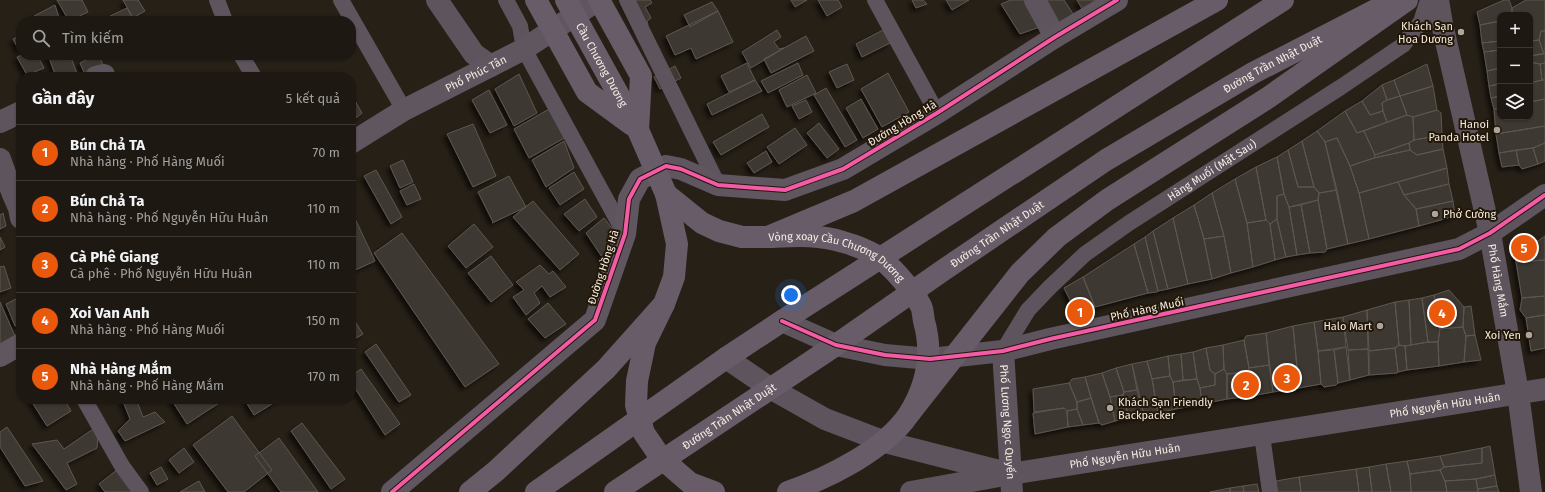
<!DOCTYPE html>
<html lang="vi">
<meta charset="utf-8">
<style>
body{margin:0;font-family:"Fira Sans",sans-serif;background:#2a251f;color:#f1f3f6}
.controls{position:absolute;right:12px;top:12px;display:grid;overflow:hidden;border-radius:8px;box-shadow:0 1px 3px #0004}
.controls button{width:36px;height:36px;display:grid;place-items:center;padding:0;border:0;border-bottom:1px solid #3b3731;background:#1d1811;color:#f1f3f6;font:20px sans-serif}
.you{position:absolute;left:791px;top:295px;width:14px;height:14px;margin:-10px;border:3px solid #fff;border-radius:50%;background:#1a73e8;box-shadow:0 0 0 6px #1a73e833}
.badge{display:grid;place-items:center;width:26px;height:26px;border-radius:50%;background:#ea580c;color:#fff;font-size:13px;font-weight:700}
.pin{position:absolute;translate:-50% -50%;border:2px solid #fff;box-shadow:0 1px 4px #0006}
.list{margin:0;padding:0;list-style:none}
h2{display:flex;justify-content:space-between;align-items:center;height:52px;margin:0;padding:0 16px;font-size:17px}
h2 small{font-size:13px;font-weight:400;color:#a0a09f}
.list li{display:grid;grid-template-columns:26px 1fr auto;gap:12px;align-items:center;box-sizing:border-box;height:56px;padding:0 16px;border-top:1px solid #3b3731}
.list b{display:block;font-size:15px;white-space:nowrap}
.list p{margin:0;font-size:13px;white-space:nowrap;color:#a0a09f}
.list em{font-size:13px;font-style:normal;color:#a0a09f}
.icon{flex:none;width:22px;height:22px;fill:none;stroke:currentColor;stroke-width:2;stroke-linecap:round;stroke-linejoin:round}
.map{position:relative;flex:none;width:1545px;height:492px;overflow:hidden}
.search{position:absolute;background:#1d1811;box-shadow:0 1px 3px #0004;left:16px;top:16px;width:340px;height:44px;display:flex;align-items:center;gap:10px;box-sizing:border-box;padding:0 14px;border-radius:16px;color:#a0a09f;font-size:15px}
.panel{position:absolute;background:#1d1811;box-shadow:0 1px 3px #0004;left:16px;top:72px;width:340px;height:332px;border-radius:16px}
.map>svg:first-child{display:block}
.building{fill:#3e3730;stroke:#5e5750;filter:url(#shadow)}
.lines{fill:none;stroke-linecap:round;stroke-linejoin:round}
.lane{stroke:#5d545e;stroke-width:16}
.street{stroke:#5d545e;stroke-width:22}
.secondary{stroke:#5f5660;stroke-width:22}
.primary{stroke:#685c68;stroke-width:22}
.primary-bridge{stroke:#685c68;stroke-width:22}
.cycleway-casing{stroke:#231708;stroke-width:6}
.cycleway{stroke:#f35aa7;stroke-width:4}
.poi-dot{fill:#aca59b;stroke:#231708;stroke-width:1.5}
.labels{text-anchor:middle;stroke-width:4;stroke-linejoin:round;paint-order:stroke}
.poi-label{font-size:11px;fill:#f4ece2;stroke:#231708;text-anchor:end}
.street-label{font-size:11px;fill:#f4ece2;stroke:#231708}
</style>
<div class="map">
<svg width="1545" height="492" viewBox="0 0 1545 492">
<defs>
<filter id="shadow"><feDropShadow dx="-3.5" dy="3.5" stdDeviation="2" flood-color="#0009"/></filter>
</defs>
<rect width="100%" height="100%" fill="#272017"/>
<path class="building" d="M57,0H82L88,12L69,21Z
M123,0H138L145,11L133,18Z
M623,0H650L652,3L645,7L651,18L647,21L648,25L640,30Z
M791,0H807L795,7Z
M818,0H838L842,7L827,16Z
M912,0H923L927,4L916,8Z
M946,0H969L952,10Z
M1011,0H1035L1048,24L1020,34L1001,4Z
M1047,0H1064L1075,17L1056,27Z
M1077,0H1098L1084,12Z
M1504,0H1509L1512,8V15H1500V21L1480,25L1477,12Z
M1526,0H1545V31H1541L1539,40L1532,41L1530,36V15H1512V8Z
M712,2L718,11L690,27L684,15Z
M55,5L60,21H36L34,16Z
M127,8L134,21H100Z
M718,11L733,42L696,59L691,48L675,55L666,36Z
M1500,21V41L1482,43L1480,25Z
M777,30L781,37L774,42L779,49L784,48L751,68L742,52Z
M883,30L890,43L862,57L856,44Z
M1541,31H1545V53L1544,54L1539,40Z
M21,35V54L13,39Z
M806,36L814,51L771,73L764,59Z
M1539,40L1544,54L1530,56V43L1532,41Z
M1500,41V50L1484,52L1482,43Z
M1500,50V68L1487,71L1484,52Z
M1545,53V63L1540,64L1530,62V56Z
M22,55H37L44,68L27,75L17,57Z
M48,55H70L78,76L56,77Z
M96,55H99L105,70L86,77L80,63Z
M1530,62L1540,64L1542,80L1530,83Z
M747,63L755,80L729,92L721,76Z
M798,63L803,75L768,93L761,81Z
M1545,63V80H1542L1540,64Z
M847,64L854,80L837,88L829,72Z
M1427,64L1433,86L1400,96L1394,80Z
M675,66L681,78L660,89L654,77Z
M1500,68V84L1489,86L1487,71Z
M888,73L909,112L882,127L861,89Z
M519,74L537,113L514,126L495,89Z
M807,75L816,93L787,107L779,90Z
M755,80L762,91L712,115L707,104Z
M1394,80L1400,96L1387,100L1382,85Z
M1542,80H1545V99L1530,102V83Z
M1500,84V96L1491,98L1489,86Z
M1382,85L1387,100L1382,103L1383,111L1370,115L1362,101Z
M1433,86L1437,110L1413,117L1407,115L1400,96Z
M826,88L857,140L845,147L814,95Z
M489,90L507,125L490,133L472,100Z
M351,94L362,113L351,122Z
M1400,96L1407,115L1387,122L1383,111L1382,103L1387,100Z
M1500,96V108L1494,109L1491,98Z
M861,99L878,129L863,138L846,108Z
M1545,99V126L1496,134L1494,109L1500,108V117H1530V102Z
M806,100L812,112L799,119L792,106Z
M1362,101L1370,115L1383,111L1387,122L1357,133L1345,111Z
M551,108L568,136L529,158L514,129Z
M1437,110L1441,113L1442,135L1414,140L1413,117Z
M1345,111L1357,133L1364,131L1375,155L1374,158L1350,166L1337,138L1325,142L1317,131Z
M762,114L769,127L721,155L713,142Z
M1407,115L1413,117L1414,140L1409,143L1375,155L1364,131Z
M819,123L839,149L827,158L807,133Z
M473,124L496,176L473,187L447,134Z
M1545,126V143L1533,148L1499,153L1496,134Z
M795,128L807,145L779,164L767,147Z
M1317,131L1325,142L1337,190L1319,193L1314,187L1302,141Z
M1442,135L1443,149L1417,155L1410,150L1409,143L1414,140Z
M1337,138L1350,166L1359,193L1369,239L1348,244L1325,142Z
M564,141L574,168L546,187L532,160Z
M1302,141L1314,187H1298L1288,150Z
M1409,143L1410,150L1374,158L1375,155Z
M1545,143V161L1538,164L1533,148Z
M1533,148L1538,164L1522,169L1519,165L1516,150Z
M1443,149L1447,168L1359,193L1350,166L1374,158L1410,150L1417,155Z
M1288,150L1298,187H1314L1319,193L1318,200L1289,207L1284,194L1277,157Z
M1516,150L1519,165L1502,167L1499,153Z
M766,151L772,162L754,173L747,163Z
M1277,157L1284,194L1277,196V219L1270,224L1266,220L1256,167Z
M403,160L413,182L400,188L390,166Z
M1256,167L1266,220L1247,223L1235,179Z
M1447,168L1449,184L1404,195L1398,182Z
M376,170L402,217L391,224L364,176Z
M574,172L584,189L560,205L549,188Z
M509,176L526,207L492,223L493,222L478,192Z
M1235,179L1247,223L1253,267L1231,273L1224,236L1212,193Z
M1398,182L1404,195L1416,209L1419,226L1369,239L1359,193Z
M414,184L421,199L407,205L400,191Z
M1449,184L1453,201L1416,209L1404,195Z
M1337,190L1348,244L1327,249L1318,200L1319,193Z
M1212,193L1224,236L1204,239L1194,205Z
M1284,194L1289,207L1297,255L1286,257L1277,219V196Z
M585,199L597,217L579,231L564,214Z
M1318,200L1327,249L1325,252L1310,253L1301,205Z
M533,201L579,254L560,270L513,217Z
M1453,201L1455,216L1419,226L1416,209Z
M1194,205L1204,239L1212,279L1188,284L1173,218Z
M1301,205L1310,253L1297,255L1289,207Z
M351,210L375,261L351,272Z
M3,213L6,226L0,229V215Z
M604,218L625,245L604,260L586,233Z
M1173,218L1188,284L1168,289L1153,231Z
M1277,219L1286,257L1275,260L1270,224Z
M1266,220L1270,224L1275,260L1253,267L1247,223Z
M474,224L493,247L466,268L448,246Z
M1153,231L1168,289L1158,291L1145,237Z
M402,233L499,364L465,387L374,253Z
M1224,236L1231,273L1212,279L1204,239Z
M1545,236V260L1516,262L1515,257Z
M0,237L5,247L0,250Z
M1145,237L1158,291L1157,292L1148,293L1134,244Z
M1134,244L1148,293L1095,307L1083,277Z
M491,256L513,285L491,302L468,273Z
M1545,260V296L1522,298L1516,262Z
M540,265L549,274L553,271L566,287L550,297L542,286L534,293L540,303L526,315L513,297L524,290L516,282Z
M4,266L11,288L0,292V267Z
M1083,277L1095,307L1076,312L1064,288Z
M1449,290L1464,307L1463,327L1440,329L1434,295Z
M1434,295L1440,329L1438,342H1428L1422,298Z
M1545,296V315L1526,318L1520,310L1522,298Z
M1422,298L1428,342L1411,345L1409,300Z
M16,299L21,313V324L15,326L6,304Z
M1409,300L1411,345L1405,346L1399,345L1395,302Z
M0,302L18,343L0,351Z
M1395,302L1399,345L1395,348L1369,351L1367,310Z
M548,303L566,324L545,338L528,319Z
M1471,306L1475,335L1466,336L1463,327L1464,307Z
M1367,310L1368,349L1348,350L1343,317Z
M351,315L363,334L351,341Z
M1545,315V348L1531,351L1526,318Z
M1343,317L1346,347L1318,351L1314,322Z
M1314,322L1318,351L1321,384L1299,388L1293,326Z
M1293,326L1299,388L1273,392L1266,333Z
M1463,327L1466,336L1464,362L1439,366L1438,342L1440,329Z
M1266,333L1269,365L1249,368L1244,340L1246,336Z
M1475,335L1481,360L1464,362L1466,336Z
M1244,340L1249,368L1247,372L1227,374L1224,369L1223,345Z
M1428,342H1438L1439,366L1407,370L1405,346Z
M376,344L411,395L399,402L365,352Z
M1223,345L1224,369L1215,374L1210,370L1206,348Z
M1399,345L1405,346L1407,370L1398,372L1395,348Z
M1346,347L1350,380L1338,383L1334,350Z
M1206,348L1210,370L1215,374V385L1200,388L1197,379L1193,352Z
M1395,348L1398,372L1397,373L1369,375V351Z
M1368,349L1369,375L1350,380L1348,350Z
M1334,350L1338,383L1336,385L1324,387L1321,384L1318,351Z
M1193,352L1197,379L1183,380L1181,354Z
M1181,354L1183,380L1173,382L1170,376L1168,356Z
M1168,356L1170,376L1152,379L1147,361Z
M1147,361L1152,379L1158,413L1144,415L1132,364Z
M1132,364L1137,390L1124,392L1116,368Z
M1269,365L1273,392L1251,396L1247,372L1249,368Z
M1116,368L1124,392L1123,395L1110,397L1102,373Z
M361,369L400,424L385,435L351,382V376Z
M1224,369L1227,374V399L1202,404L1200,388L1215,385V374Z
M1247,372L1251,396L1227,399V374Z
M1102,373L1110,397L1115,421L1102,425L1099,423L1085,377Z
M1170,376L1173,382L1176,409L1158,413L1152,379Z
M1085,377L1091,398L1077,402L1069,383L1072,379Z
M1197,379L1200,388L1202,404L1176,409L1173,382Z
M1069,383L1077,402V409L1067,411L1064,408L1034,412L1033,389Z
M1137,390L1144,415L1129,418L1123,395L1124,392Z
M1123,395L1129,418L1115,421L1110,397Z
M1091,398L1099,423L1083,425L1077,409V402Z
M30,399H64L71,411L47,426Z
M122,399H136L143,417L155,412L165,422L125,441L118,431L130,419Z
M171,399H217L219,403L187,424Z
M251,399H280L254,415L246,402Z
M1064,408L1067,411L1068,427L1035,434L1033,413Z
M1077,409L1083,425L1068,427L1067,411Z
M232,416L272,470L244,492H228L193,445Z
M302,423L345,479L331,489L291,431Z
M99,425L97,448L67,463L77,484L66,490L32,444L57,440L64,449Z
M7,427L43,481L25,486L0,447V432Z
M279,438L318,492H281L255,456Z
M1490,446L1495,475L1476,479L1445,481L1440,470L1444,467L1482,463V448Z
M184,448L194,462L179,473L169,460Z
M1482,448V463L1444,467L1440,456Z
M1440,456L1444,467L1440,470L1410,474L1407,461Z
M1407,461L1410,474L1411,492H1391L1386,464Z
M1386,464L1391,492H1372L1369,467Z
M122,466L141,492H105L99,484Z
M161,467L168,479L157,485L150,473Z
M1369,467L1372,492H1359L1356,469Z
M1356,469L1359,492H1301L1299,477Z
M1440,470L1445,481L1447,492H1411L1410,474Z
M1495,475L1497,486L1478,489L1476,479Z
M1299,477L1301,492H1277L1276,481Z
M1476,479L1478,492H1447L1445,481Z
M199,481L205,492H180Z
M1257,484L1259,492H1244L1243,486Z
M1243,486L1244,492H1230V488Z
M1497,486L1499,492H1478V489Z
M1230,488V492H1210Z"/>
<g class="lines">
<g class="lane">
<path d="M217,0L225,21"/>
<path d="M341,0L404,110"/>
<path d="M506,0L520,26L524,49L625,234"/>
<path d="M627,0L718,185"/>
<path d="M875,0L937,113"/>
<path d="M241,55L254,77"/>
<path id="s1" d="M1003,351L1028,310L1050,287L1085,254L1129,223L1341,87L1403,45L1421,22L1428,0"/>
<path d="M84,399L122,466L141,492"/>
<path d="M1262,435L1270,492"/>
</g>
<g class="street">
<path d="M437,0L474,54L491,66"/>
<path d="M1035,0L1055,37"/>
<path id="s2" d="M1438,0L1442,24L1490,233L1518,393L1531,492"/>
<path d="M96,77L104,75"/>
<path d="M0,122L21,112"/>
<path d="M0,159L12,192L19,208L21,218"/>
<path d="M782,321L836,345L885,355L930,359L1003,351L1050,339L1459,249L1490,233L1545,195"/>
<path id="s3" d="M1003,351L1012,492"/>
<path d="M726,358L770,388L825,419L885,442L1003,472"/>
<path id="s4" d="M911,492L1010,474L1545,389"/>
</g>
<g class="secondary">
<path id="s5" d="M351,143L404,110L524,49L598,0"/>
<path d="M0,356L21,344"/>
<path d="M392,492L595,320L625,234L629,199L640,179L666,166L681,169L718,185L785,190L843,169L937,113L1055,37L1117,0"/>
</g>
<g class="primary">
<path d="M599,0L641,76L638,130"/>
<path d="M666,194L702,223L719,231L742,237H768L854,201L1217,0"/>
<path d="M470,492L496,471L606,369L664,304L674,277L677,244L666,194"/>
<path d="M536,492L726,358L782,321L1283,0"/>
<path id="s6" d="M615,492L836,345L945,269L1106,160L1253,73L1395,0"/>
</g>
<g class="primary-bridge">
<path d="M536,0L587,92L632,125"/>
<path id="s7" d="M566,0L638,130L666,194"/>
<path id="s8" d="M768,237C795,236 817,234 843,242C854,245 867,250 877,256C890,264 914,292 921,306C923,310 923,316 924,321C933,353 927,385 909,414C885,450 828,478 788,492"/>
<path d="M664,304L645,343L637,381L636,405L644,433L661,458L690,483L714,492"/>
<path d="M909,414L1020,273L1057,237L1107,200L1269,97L1407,0"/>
</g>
<defs>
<path id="cycleway" d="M782,321L836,345L885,355L930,359L1003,351L1050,339L1459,249L1490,233L1545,195
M392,492L595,320L625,234L629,199L640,179L666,166L681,169L718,185L785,190L843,169L937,113L1055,37L1117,0"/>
</defs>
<use href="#cycleway" class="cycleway-casing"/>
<use href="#cycleway" class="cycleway"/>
</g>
<g class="poi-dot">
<circle cx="1461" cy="32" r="4"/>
<circle cx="1497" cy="130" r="4"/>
<circle cx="1435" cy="214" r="4"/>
<circle cx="1380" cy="326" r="4"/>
<circle cx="1529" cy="335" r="4"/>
<circle cx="1110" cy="408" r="4"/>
</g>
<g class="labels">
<g class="poi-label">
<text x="1453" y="30">Khách Sạn<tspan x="1453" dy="13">Hoa Dương</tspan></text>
<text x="1489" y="128">Hanoi<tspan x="1489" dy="13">Panda Hotel</tspan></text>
<text x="1443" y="218" text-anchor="start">Phở Cường</text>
<text x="1372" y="330">Halo Mart</text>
<text x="1521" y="339">Xoi Yen</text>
<text x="1118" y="406" text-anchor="start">Khách Sạn Friendly<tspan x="1118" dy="13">Backpacker</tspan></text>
</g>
<g class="street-label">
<text dy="4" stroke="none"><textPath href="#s6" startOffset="785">Đường Trần Nhật Duật</textPath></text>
<text dy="4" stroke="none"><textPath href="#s7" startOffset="74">Cầu Chương Dương</textPath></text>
<text dy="4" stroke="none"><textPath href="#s5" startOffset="143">Phố Phúc Tân</textPath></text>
<text transform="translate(902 123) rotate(-31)" y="4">Đường Hồng Hà</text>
<text dy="4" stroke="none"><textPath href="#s1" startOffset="280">Hàng Muối (Mặt Sau)</textPath></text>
<text dy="4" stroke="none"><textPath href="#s6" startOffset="461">Đường Trần Nhật Duật</textPath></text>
<text dy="4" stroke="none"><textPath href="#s8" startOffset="74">Vòng xoay Cầu Chương Dương</textPath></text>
<text transform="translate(603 267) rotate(-72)" y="4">Đường Hồng Hà</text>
<text dy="4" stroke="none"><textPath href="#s2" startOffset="287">Phố Hàng Mắm</textPath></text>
<text transform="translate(1147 309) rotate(-12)" y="4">Phố Hàng Muối</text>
<text dy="4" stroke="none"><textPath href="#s4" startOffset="541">Phố Nguyễn Hữu Huân</textPath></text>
<text dy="4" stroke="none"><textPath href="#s6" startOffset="137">Đường Trần Nhật Duật</textPath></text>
<text dy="4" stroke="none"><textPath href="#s3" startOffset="71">Phố Lương Ngọc Quyến</textPath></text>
<text dy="4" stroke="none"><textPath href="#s4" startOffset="217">Phố Nguyễn Hữu Huân</textPath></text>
</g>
</g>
</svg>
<div class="controls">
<button>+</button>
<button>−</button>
<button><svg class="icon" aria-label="layers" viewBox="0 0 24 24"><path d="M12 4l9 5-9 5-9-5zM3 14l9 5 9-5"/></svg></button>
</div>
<div class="you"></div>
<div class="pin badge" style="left:1080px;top:312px">1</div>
<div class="pin badge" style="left:1246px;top:385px">2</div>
<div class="pin badge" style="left:1287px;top:378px">3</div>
<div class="pin badge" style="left:1442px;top:313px">4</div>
<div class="pin badge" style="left:1524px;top:248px">5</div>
<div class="search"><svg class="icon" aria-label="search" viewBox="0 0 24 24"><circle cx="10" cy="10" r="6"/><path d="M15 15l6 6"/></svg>Tìm kiếm</div>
<section class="panel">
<h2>Gần đây<small>5 kết quả</small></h2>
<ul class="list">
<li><span class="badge">1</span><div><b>Bún Chả TA</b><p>Nhà hàng · Phố Hàng Muối</p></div><em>70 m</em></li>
<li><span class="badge">2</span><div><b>Bún Chả Ta</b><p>Nhà hàng · Phố Nguyễn Hữu Huân</p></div><em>110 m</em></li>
<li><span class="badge">3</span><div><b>Cà Phê Giang</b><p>Cà phê · Phố Nguyễn Hữu Huân</p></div><em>110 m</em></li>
<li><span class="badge">4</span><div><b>Xoi Van Anh</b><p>Nhà hàng · Phố Hàng Muối</p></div><em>150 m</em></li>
<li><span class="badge">5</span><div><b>Nhà Hàng Mắm</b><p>Nhà hàng · Phố Hàng Mắm</p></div><em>170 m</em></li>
</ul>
</section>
</div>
